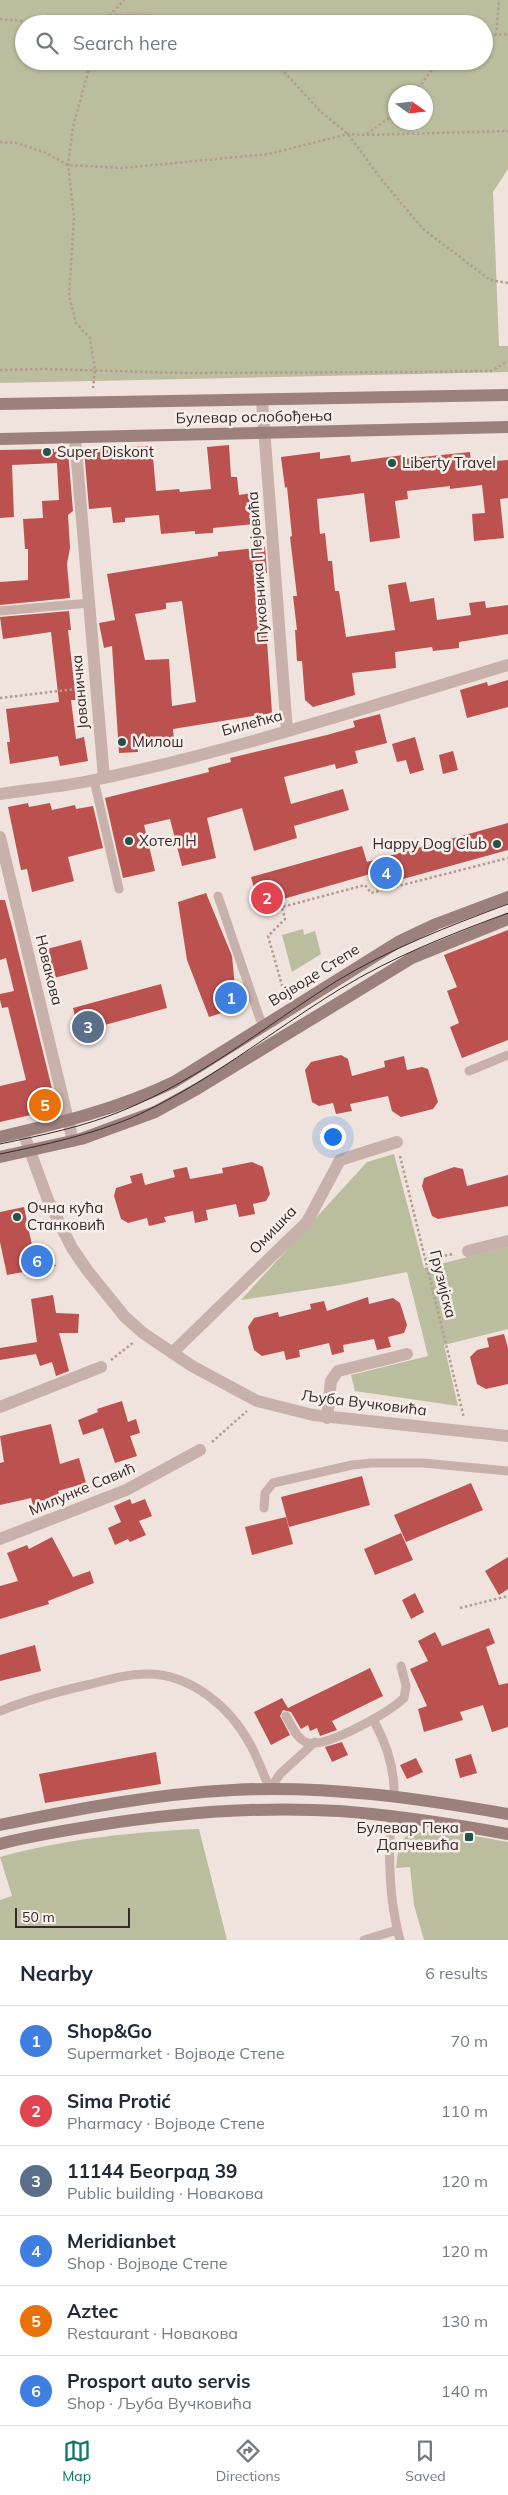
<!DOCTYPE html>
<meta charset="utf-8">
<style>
body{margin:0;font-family:Mulish,sans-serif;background:#f2f2f3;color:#1f2937}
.compass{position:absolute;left:388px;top:85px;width:45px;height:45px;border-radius:50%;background:#fff;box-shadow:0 1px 4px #0004;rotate:104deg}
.scale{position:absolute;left:15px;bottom:12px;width:115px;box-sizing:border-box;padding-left:5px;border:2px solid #352a29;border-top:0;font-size:14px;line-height:18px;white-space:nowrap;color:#352a29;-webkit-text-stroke:4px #f8eee9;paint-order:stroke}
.you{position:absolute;left:332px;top:1136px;width:18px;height:18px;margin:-12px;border:4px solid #fff;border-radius:50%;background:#1a73e8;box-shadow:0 0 0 8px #1a73e833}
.badge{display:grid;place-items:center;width:32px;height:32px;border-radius:50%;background:#0f766e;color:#fff;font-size:16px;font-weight:700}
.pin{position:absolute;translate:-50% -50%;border:2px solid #fff;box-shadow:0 1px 5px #0006}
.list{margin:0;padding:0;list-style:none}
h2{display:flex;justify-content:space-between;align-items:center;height:65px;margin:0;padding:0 20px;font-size:21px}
h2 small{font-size:16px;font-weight:400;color:#747a83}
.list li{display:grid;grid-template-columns:32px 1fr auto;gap:15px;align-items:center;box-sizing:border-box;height:70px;padding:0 20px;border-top:1px solid #e0e1e3}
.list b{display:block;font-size:19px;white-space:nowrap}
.list p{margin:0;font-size:16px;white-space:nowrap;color:#747a83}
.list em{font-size:16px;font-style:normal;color:#747a83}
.icon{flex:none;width:28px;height:28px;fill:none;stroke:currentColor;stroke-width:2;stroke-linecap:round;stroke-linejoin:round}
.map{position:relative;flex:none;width:508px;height:1940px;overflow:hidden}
.search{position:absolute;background:#fff;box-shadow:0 1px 4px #0004;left:15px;right:15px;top:15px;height:55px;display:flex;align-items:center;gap:12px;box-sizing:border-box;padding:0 18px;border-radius:28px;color:#747a83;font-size:19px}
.sheet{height:485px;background:#fff}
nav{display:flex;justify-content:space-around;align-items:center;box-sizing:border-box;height:70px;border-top:1px solid #e0e1e3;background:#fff;font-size:14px;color:#747a83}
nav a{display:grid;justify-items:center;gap:2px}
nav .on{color:#0f766e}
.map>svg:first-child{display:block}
.green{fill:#babe9e;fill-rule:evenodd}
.building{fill:#bc524f;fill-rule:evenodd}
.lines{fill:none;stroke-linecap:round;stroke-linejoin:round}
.path{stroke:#b39b94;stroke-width:2.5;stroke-dasharray:2.5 2.5;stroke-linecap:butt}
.lane{stroke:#c7b1aa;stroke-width:9}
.street{stroke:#c7b1aa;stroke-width:12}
.secondary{stroke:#9b807b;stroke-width:12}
.tram{stroke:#352a29;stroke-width:1}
.poi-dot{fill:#22534c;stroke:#f8eee9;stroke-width:2}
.labels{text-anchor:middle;stroke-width:5;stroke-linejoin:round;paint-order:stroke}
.street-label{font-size:15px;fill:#352a29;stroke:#f8eee9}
.poi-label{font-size:15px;fill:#352a29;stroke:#f8eee9;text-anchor:start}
</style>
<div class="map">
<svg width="508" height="1940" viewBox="0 0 508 1940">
<rect width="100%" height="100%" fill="#f0e3dd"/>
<path class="green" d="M0,0H508V169L493,192L499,346H508V372L0,383ZM24,24H484V61H24ZM426,92V122H396V92Z
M303,929L304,935L315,931L321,954L292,972L282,935Z
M394,1154L424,1268L508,1247V1329L444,1345L458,1406L355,1391L351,1375L428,1356L407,1272L340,1285L241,1300L367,1162Z
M199,1829L227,1940H0V1900L12,1896L0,1857C64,1839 133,1832 199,1829Z
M411,1831L458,1833L508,1842V1940H424L414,1905L410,1867L396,1868L399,1844Z"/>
<path class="building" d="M229,445L231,477H237L239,495L252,493L255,524L213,528V533L195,534V531L161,534L159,515L125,518V522L113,523L111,507L89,509L84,449L152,446L156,491L179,489L180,492L211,489L207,447Z
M54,449V452L68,451L73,511L68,515L70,548L67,564L70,598L0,605V582L28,580V549H25L23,519L43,518L42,501L59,500L57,463L12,465L14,517L0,518V450Z
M320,452V459L350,455L351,462L403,455V459L470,452L471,463L508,460V498L500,499L504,538L474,541L472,514L485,513L482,485L450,489V486L407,491L408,499L395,501L400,538L370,542L364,493L317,499L320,534L325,533L328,561H332L335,591H339L346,637L395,630L388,585L406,582L410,602L434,598L437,620L471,615L469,603L485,601L486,608L508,605V634L459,642V648L433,651L432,647L395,652L396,668L352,673L355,695L313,707L305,700L302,661H297L295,630H297L293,596H297L290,537L292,536L287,487L285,488L281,457Z
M265,547L267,573L256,574L259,613L265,612L272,713L173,729L174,740L148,741L149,746L138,747V752L119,753L112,646L104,648L99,623L115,620L107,574L218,556V552ZM182,601L196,702L172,706L169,659L145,660L135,614L166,609V603Z
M69,611L71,630H68L76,700H71L76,739L84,737L88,761L60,766L58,756L10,764L7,742H10L6,709L59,702L51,632L3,639L0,617Z
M508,680V707L467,718L460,690L487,682L488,686Z
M380,714L387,743L355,751L358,763L336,769L335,764L284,777L291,804L343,789L349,810L294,826L297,838L254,851L242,808L207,818L216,858L182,866L170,819L144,825L155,871L123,878L105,798L209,772L208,768L231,762L230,758L327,735L355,727L353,721Z
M415,737L424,770L410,774L406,760L397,762L392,744Z
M453,751L458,770L443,774L439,755Z
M28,803L29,807L50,803L52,810L75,805L76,809L93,806L103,848L68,857L74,881L32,892L27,869L21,870L8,807Z
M508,823V850L374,887L370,874L259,906L251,877L362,846L367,862Z
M206,893L232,956L237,1008L209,1017L187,960L178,902Z
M0,900H5L13,930L57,1109L0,1122V1086L26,1080L8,1007L2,1008L0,1000V994L14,991L6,958L0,960Z
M508,930V1040L462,1058L450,1027L459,1023L447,991L457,987L444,955Z
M81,940L88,969L54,978L47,949Z
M161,984L167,1008L79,1032L73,1008Z
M341,1055L348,1059L352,1076L385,1067L384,1061L404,1056L407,1070L422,1067L428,1069L438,1102L433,1109L401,1117L392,1111L388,1096L350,1104L352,1111L336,1114L333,1103L319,1106L312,1102L305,1070L311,1062Z
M252,1162L263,1167L270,1194L266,1201L253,1204L255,1214L239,1217L236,1204L206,1210L208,1220L195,1223L193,1211L164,1217L166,1222L149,1226L147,1218L128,1223L121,1219L114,1196L116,1188L132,1183L130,1176L142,1173L145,1185L175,1177L173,1170L187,1167L190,1179L223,1173L222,1168Z
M454,1167L463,1169L467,1186L508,1175V1206L438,1219L432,1216L422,1186L424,1178Z
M24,1207L34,1255L47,1253L56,1266L7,1275L0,1242V1212Z
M53,1295L56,1313L79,1314L78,1333H59L69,1371L56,1376L52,1362L40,1366L36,1354L0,1360V1348L37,1342L31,1299Z
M368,1297L369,1304L393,1298L400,1303L407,1325L404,1333L388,1337L391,1347L377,1350L374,1339L343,1345L344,1352L332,1355L329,1343L299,1350L300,1357L286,1360L284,1351L262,1356L254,1350L248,1327L254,1318L278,1312L279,1317L311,1309L310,1304L324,1301L327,1311Z
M504,1334L508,1348V1384L486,1389L477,1384L470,1357L477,1350L489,1347L487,1338Z
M122,1401L128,1422L136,1419L140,1433L130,1436L137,1456L115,1463L103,1428L83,1435L78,1420L98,1412L97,1409Z
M51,1424L60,1464L79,1458L86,1483L58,1491L60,1498L33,1505L31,1498L0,1505V1463L4,1462L0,1436Z
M362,1476L370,1505L289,1527L281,1497Z
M471,1483L483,1510L406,1542L394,1515Z
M130,1499L132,1504L145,1499L152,1516L139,1521L146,1535L130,1542L128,1539L115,1545L108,1528L121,1522L114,1506Z
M286,1517L293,1544L252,1555L245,1527Z
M401,1533L413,1560L375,1575L364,1549Z
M52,1537L73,1577L90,1571L94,1583L48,1601L49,1604L0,1619V1586L18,1581L7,1553L27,1545L29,1549Z
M508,1557V1589L499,1595L485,1571Z
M415,1593L424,1612L411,1619L402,1600Z
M489,1628L495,1643L486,1647L499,1685L508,1683V1727L492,1732L483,1705L460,1712L463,1720L424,1732L418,1709L427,1706L410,1669L428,1661L418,1641L435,1632L442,1646Z
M35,1645L41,1671L0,1681V1655Z
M370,1668L383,1696L332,1721L337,1730L320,1736L317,1728L310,1731L308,1725L301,1729L291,1712L283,1710L280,1716L290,1735L271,1745L254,1712L282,1698L288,1708Z
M342,1742L348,1755L332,1762L325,1747Z
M156,1752L161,1784L45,1803L39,1774Z
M471,1754L477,1773L460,1778L455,1759Z
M416,1758L423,1772L407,1779L400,1765Z"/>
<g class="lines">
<path class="path" d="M0,19L45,23L110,15H150L184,24
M104,24L110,15L124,0
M496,35L499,0
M484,36L508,34
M91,61L73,127L68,165L74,217L69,296L76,323L90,338L95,370L93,388
M274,61L320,111L348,134L381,179L423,229L490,280L508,283
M415,92L439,61
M367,135L508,131
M0,142L16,143L44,152L68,165L122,168L269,154L348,134L365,135L396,113
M0,370L45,369L180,373L413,372L491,371L508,361
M0,698L84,688
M285,996L268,936L285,919L282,907L365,885L371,893L508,858
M400,1156L464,1418
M425,1259L454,1254
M111,1360L134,1342
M212,1442L247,1411
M460,1608L508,1596"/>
<path class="lane" d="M0,611L89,603
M94,780L119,889
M218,896L260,1019L264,1025
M469,1071L508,1055
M264,1508L265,1493L273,1483L352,1465L371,1463H423L508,1471
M0,1711C30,1699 60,1691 91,1684C110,1679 128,1674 147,1674C191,1674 230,1707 250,1744C258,1758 263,1774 270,1789
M286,1716C291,1724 297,1740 308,1743C329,1747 389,1712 404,1698L406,1686L401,1666
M374,1721C386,1743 395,1770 394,1796
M270,1789L280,1774L315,1742
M391,1816C388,1858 389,1900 400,1940
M364,1940L397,1930"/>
<path class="street" d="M262,401L287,731
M75,438L104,778
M0,794C31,789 63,787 94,780C234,751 371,706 508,665
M0,837L73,1141
M23,1132L48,1200L72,1248L87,1270L125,1317L143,1333L192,1366L257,1401L313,1415L508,1436
M468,1251L508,1241
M172,1353L307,1222L340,1160L397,1142
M0,1407L101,1367
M327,1418L331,1381L338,1371L407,1354
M0,1539L126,1490L200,1450"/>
<path class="secondary" d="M0,404L508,395
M0,439L508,427
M0,1137C60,1123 118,1109 174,1082L398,942L436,924L508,897
M0,1157L81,1139L155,1112L197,1089L412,958L508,919
M0,1825C77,1809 154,1794 233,1790C325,1785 417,1798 508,1814
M0,1844C30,1836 62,1831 93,1826C174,1813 257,1806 339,1811C396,1815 452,1824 508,1834"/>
<path class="tram" d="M0,1144C42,1135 84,1127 124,1110C200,1079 266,1026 335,982C389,949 449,926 508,904
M0,1154C44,1145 90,1135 131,1118C206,1085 270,1032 340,989C392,957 451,934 508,913"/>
</g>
<g class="poi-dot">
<circle cx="47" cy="452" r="5"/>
<circle cx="392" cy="463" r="5"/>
<circle cx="122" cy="742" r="5"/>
<circle cx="129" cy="841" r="5"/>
<circle cx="497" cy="844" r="5"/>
<circle cx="17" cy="1217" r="5"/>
<rect x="464" y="1832" width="10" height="10" rx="2.5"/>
</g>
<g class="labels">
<g class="street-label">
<text transform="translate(254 417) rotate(-1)" y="5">Булевар ослобођења</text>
<text transform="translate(258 567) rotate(-94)" y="5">Пуковника Пејовића</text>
<text transform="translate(80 692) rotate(-95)" y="5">Јованичка</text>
<text transform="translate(252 723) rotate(-15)" y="5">Билећка</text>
<text transform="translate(49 970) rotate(76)" y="5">Новакова</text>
<text transform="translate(314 975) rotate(-32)" y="5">Војводе Степе</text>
<text transform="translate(273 1230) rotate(-46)" y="5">Омишка</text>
<text transform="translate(443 1284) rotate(76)" y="5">Грузијска</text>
<text transform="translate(364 1403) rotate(7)" y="5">Љуба Вучковића</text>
<text transform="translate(82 1489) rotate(-23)" y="5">Милунке Савић</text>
</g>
<g class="poi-label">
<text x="57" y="457">Super Diskont</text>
<text x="402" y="468">Liberty Travel</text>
<text x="132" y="747">Милош</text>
<text x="139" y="846">Хотел Н</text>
<text x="487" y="849" text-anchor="end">Happy Dog Club</text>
<text x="27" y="1213">Очна кућа<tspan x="27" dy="17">Станковић</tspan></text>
<text x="459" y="1833" text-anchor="end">Булевар Пека<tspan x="459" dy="17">Дапчевића</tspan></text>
</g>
</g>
</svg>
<svg class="compass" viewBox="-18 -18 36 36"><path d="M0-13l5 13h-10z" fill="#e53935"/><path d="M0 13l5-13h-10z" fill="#747a83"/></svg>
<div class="scale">50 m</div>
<div class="you"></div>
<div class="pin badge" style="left:231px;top:998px;background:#3f7fe0">1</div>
<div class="pin badge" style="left:267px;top:898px;background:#e0444e">2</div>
<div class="pin badge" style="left:88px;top:1027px;background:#5c6f8a">3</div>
<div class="pin badge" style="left:386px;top:873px;background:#3f7fe0">4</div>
<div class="pin badge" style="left:45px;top:1105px;background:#e8710a">5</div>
<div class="pin badge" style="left:37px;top:1261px;background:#3f7fe0">6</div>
<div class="search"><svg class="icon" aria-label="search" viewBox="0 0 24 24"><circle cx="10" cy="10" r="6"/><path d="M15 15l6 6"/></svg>Search here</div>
</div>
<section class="sheet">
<h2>Nearby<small>6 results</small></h2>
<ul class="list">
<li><span class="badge" style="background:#3f7fe0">1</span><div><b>Shop&amp;Go</b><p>Supermarket · Војводе Степе</p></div><em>70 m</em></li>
<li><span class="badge" style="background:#e0444e">2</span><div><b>Sima Protić</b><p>Pharmacy · Војводе Степе</p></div><em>110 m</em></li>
<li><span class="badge" style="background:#5c6f8a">3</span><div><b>11144 Београд 39</b><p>Public building · Новакова</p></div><em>120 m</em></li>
<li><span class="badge" style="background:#3f7fe0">4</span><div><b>Meridianbet</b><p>Shop · Војводе Степе</p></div><em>120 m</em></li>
<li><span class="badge" style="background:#e8710a">5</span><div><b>Aztec</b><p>Restaurant · Новакова</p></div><em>130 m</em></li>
<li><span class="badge" style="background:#3f7fe0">6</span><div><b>Prosport auto servis</b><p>Shop · Љуба Вучковића</p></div><em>140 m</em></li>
</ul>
</section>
<nav>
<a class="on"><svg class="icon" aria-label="map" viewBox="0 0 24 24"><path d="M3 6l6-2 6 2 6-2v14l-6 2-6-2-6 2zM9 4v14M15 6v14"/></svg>Map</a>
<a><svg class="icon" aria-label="directions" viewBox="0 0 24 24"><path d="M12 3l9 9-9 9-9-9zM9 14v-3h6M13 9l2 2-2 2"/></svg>Directions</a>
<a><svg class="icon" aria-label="saved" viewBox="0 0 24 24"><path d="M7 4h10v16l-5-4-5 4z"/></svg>Saved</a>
</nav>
